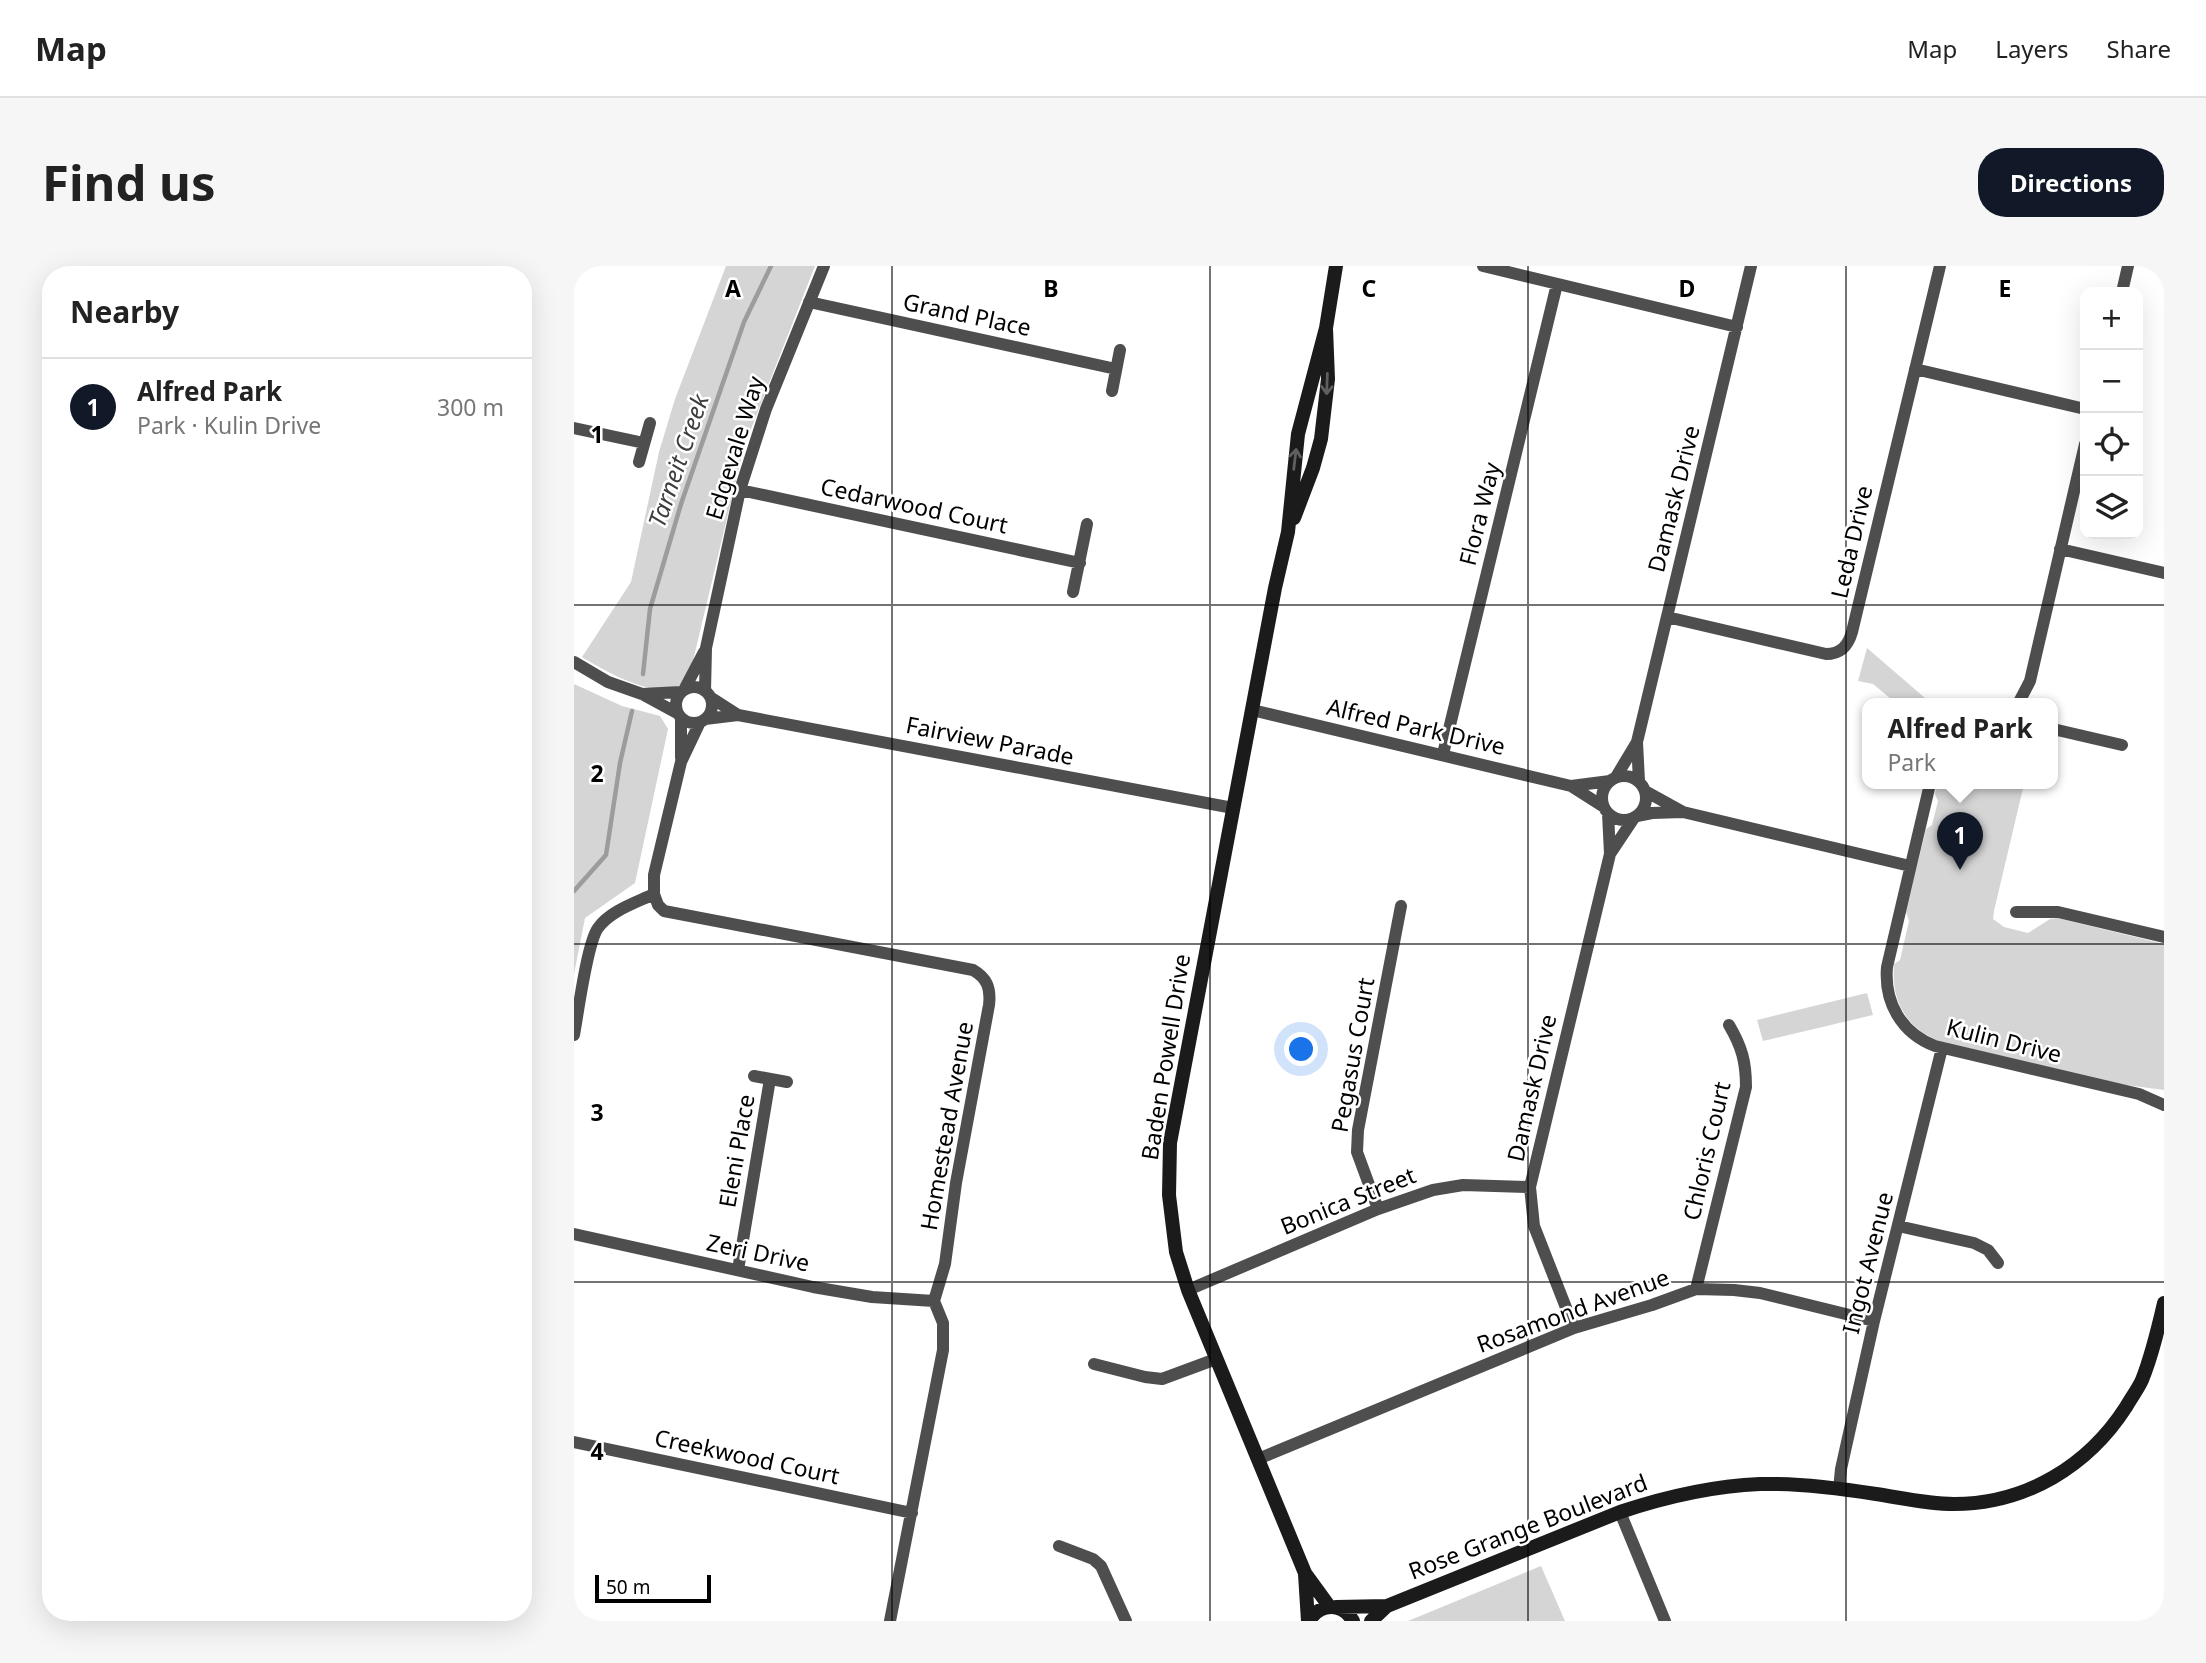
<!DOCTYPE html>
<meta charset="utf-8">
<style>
body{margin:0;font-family:"Noto Sans",sans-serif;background:#f6f6f6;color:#222}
.controls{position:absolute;right:21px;top:21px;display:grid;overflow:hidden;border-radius:14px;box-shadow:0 7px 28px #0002}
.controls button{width:63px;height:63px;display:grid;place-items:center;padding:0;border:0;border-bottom:2px solid #e0e0e0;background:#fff;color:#222;font:35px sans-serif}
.scale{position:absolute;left:21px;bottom:18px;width:116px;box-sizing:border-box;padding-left:7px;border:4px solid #000;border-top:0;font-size:19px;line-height:24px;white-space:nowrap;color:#000;-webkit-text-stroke:5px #fff;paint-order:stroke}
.you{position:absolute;left:728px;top:784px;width:24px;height:24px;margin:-18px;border:5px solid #fff;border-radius:50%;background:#1a73e8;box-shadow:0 0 0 10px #1a73e833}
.badge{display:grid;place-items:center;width:46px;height:46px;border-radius:50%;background:#111827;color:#fff;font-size:23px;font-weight:700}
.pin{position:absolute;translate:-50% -58px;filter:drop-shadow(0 2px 4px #0008)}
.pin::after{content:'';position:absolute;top:37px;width:24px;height:21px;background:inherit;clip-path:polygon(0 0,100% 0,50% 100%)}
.popup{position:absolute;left:1288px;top:432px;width:196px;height:91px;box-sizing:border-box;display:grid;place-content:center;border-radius:14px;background:#fff;filter:drop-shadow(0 2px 5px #0005);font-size:23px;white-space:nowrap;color:#767676}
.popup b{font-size:26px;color:#222}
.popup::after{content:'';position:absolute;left:50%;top:100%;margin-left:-14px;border:14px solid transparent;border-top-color:#fff}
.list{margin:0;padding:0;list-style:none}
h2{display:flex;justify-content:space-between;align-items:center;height:91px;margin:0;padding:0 28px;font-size:30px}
h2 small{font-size:23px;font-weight:400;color:#767676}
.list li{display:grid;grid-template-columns:46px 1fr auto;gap:21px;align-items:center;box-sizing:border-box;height:98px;padding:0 28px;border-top:2px solid #e0e0e0}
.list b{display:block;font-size:26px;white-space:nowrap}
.list p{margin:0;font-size:23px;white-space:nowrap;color:#767676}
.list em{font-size:23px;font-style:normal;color:#767676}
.icon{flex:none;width:38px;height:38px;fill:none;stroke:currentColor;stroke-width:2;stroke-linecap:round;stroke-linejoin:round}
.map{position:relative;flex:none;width:1590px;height:1355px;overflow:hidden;border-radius:28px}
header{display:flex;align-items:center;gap:42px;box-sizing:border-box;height:98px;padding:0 35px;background:#fff;border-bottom:2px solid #e0e0e0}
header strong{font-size:33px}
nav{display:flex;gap:38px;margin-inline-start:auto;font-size:24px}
.intro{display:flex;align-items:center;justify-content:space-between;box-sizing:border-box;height:168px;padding:0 42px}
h1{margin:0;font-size:49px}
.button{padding:18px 32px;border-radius:28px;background:#111827;color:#fff;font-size:24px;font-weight:700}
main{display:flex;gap:42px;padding:0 42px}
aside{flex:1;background:#fff;border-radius:28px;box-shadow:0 7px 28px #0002}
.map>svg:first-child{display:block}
.green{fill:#d5d5d5}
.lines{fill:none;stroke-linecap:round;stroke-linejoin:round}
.stream{stroke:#9c9c9c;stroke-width:4.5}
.street{stroke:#4e4e4e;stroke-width:12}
.secondary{stroke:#1b1b1b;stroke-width:14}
.oneway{stroke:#5f5f5f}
.grid{fill:none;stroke:#000;stroke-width:2;stroke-opacity:0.55}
.labels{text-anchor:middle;stroke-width:5;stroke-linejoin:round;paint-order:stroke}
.street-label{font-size:23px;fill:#000;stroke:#fff}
.water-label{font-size:24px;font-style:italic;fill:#3d3d3d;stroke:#fff}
.grid-label{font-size:23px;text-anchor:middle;font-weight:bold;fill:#000;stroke:#fff;stroke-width:5;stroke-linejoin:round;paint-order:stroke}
</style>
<header>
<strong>Map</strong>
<nav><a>Map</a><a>Layers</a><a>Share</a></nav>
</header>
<div class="intro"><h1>Find us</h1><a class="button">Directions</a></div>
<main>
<aside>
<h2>Nearby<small></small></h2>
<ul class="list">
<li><span class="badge">1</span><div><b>Alfred Park</b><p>Park · Kulin Drive</p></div><em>300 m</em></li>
</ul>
</aside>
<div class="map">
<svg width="1590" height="1355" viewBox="0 0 1590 1355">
<rect width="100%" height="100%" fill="#fff"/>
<path class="green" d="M152,0H241L170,181L118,399C115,404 112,414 107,418C86,437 27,403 8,391L57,316L85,186L101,133Z
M1293,382L1358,438H1323L1299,418L1284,415Z
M0,418L48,440L86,450L94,463L61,617L11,652L0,708Z
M1363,518H1450L1420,645L1419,653L1430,661L1454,667L1476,653L1483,652L1590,678V824L1545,818L1365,775C1331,761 1317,734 1320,698L1326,694L1335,655L1332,646L1352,563L1358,559L1364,535L1361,528Z
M1293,727L1299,749L1189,775L1183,754Z
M967,1300L991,1355H834Z"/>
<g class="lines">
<path class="stream" d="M69,408L76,343L107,238L170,56L197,0
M0,625L32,589L46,497L58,445"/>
<path class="street" d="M909,0L1163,61
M1548,26L1554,0
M235,36L542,103
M1341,103L1511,143
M538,125L546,84
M0,162L70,177
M65,196L76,157
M166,224L506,297
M1486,283L1590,307
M499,326L513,258
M1093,351L1252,388C1267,388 1274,380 1278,366L1366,0
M0,396L34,416L68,428L103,447
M102 439a18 18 0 1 1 36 0a18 18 0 1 1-36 0Z
M110,424L130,386
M131,425L132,382L166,224L192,143L250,0
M68,428L107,426
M136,431L164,449
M1444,438L1456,415L1511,178
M678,444L997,520L1030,541
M107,452V492
M131,453L164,449L659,542
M1479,463L1548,479
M869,488L983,18
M1028 532a22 22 0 1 1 44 0a22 22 0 1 1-44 0Z
M1042,511L1063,476
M1065,515L1063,476L1177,0
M1356,518L1313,701C1310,736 1327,767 1361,780L1565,828L1590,839
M997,520L1036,515
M1071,525L1109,546
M1034,547L1036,588
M1063,550L1078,547L1109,546L1336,600
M80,628L84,639L90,645L399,704C413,712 417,722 415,739L382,917L371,998L360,1035L369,1057V1084L316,1355
M1442,646H1484L1590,671
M0,769C4,748 13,677 24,662C36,645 61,637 80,628V609L107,496L126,456
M180,810L213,816
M804,943L783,886L784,864L827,640
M1324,960L1400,977L1414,984L1424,997
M0,968L239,1021L298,1031L360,1035
M164,1004L196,813
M1122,1023L1172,821C1172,796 1168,781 1155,759
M614,1024L804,943L859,924L889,919L956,921
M1000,1062L960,960L956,921L1036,588L1060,552
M520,1098L571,1111L588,1113L642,1093
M0,1176L338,1247
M684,1193L1000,1062L1078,1039L1122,1023L1160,1024L1186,1027L1300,1055
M1265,1223L1267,1203L1300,1055L1368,782
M1046,1246L1091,1355
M485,1280L519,1293L527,1300L552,1355"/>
<path class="secondary" d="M752,62L724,168L714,266L701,322L596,877L595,929L602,986L614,1024L731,1307L755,1340
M720,252L739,202L747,173L754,113L752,62L762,0
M731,1308L734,1355
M762,1341L813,1340L1046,1246C1091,1231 1138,1220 1186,1218C1224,1217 1264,1222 1302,1228C1328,1232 1354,1238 1380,1238C1452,1238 1514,1200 1552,1141C1557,1132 1564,1123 1568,1114C1578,1089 1584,1063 1590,1037
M735,1355C746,1337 768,1336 779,1355
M797,1355L813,1340"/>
</g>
<defs><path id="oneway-shaft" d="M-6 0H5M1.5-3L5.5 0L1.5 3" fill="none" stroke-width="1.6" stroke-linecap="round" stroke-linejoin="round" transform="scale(1.75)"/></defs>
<g class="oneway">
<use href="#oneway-shaft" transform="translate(753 118) rotate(92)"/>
<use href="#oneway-shaft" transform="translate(721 193) rotate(-83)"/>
</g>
<path class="grid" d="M318,0V1355M636,0V1355M954,0V1355M1272,0V1355M0,339H1590M0,678H1590M0,1016H1590"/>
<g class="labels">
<g class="street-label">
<text transform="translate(393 49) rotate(12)" y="8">Grand Place</text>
<text transform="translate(161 182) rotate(-73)" y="8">Edgevale Way</text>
<text transform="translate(1100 233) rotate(-76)" y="8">Damask Drive</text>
<text transform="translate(340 240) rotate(12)" y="8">Cedarwood Court</text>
<text transform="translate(906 248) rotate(-76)" y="8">Flora Way</text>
<text transform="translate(1278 276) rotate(-77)" y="8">Leda Drive</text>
<text transform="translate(842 461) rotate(13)" y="8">Alfred Park Drive</text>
<text transform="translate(416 475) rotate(11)" y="8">Fairview Parade</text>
<text transform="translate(1430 775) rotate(14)" y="8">Kulin Drive</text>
<text transform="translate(779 789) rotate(-80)" y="8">Pegasus Court</text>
<text transform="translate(592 791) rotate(-81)" y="8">Baden Powell Drive</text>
<text transform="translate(958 822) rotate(-77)" y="8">Damask Drive</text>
<text transform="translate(373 860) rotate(-80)" y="8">Homestead Avenue</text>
<text transform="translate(163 885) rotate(-80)" y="8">Eleni Place</text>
<text transform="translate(1133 885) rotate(-77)" y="8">Chloris Court</text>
<text transform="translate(774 935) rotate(-22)" y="8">Bonica Street</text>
<text transform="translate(184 987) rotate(12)" y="8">Zeri Drive</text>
<text transform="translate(1294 997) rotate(-76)" y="8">Ingot Avenue</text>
<text transform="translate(999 1045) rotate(-20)" y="8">Rosamond Avenue</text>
<text transform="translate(173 1191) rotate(12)" y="8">Creekwood Court</text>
<text transform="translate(954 1261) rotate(-21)" y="8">Rose Grange Boulevard</text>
</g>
<g class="water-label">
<text transform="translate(105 195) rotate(-71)" y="8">Tarneit Creek</text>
</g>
</g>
<g class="grid-label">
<text x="159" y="31">A</text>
<text x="477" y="31">B</text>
<text x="795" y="31">C</text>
<text x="1113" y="31">D</text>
<text x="1431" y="31">E</text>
<text x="23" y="177">1</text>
<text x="23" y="516">2</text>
<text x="23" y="855">3</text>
<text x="23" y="1194">4</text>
</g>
</svg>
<div class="controls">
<button>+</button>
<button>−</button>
<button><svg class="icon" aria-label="locate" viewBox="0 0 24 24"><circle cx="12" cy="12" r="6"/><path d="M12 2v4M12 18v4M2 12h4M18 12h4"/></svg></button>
<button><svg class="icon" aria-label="layers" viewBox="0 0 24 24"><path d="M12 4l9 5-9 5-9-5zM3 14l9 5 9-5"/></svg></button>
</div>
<div class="scale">50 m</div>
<div class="you"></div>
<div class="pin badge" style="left:1386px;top:604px">1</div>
<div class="popup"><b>Alfred Park</b>Park</div>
</div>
</main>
